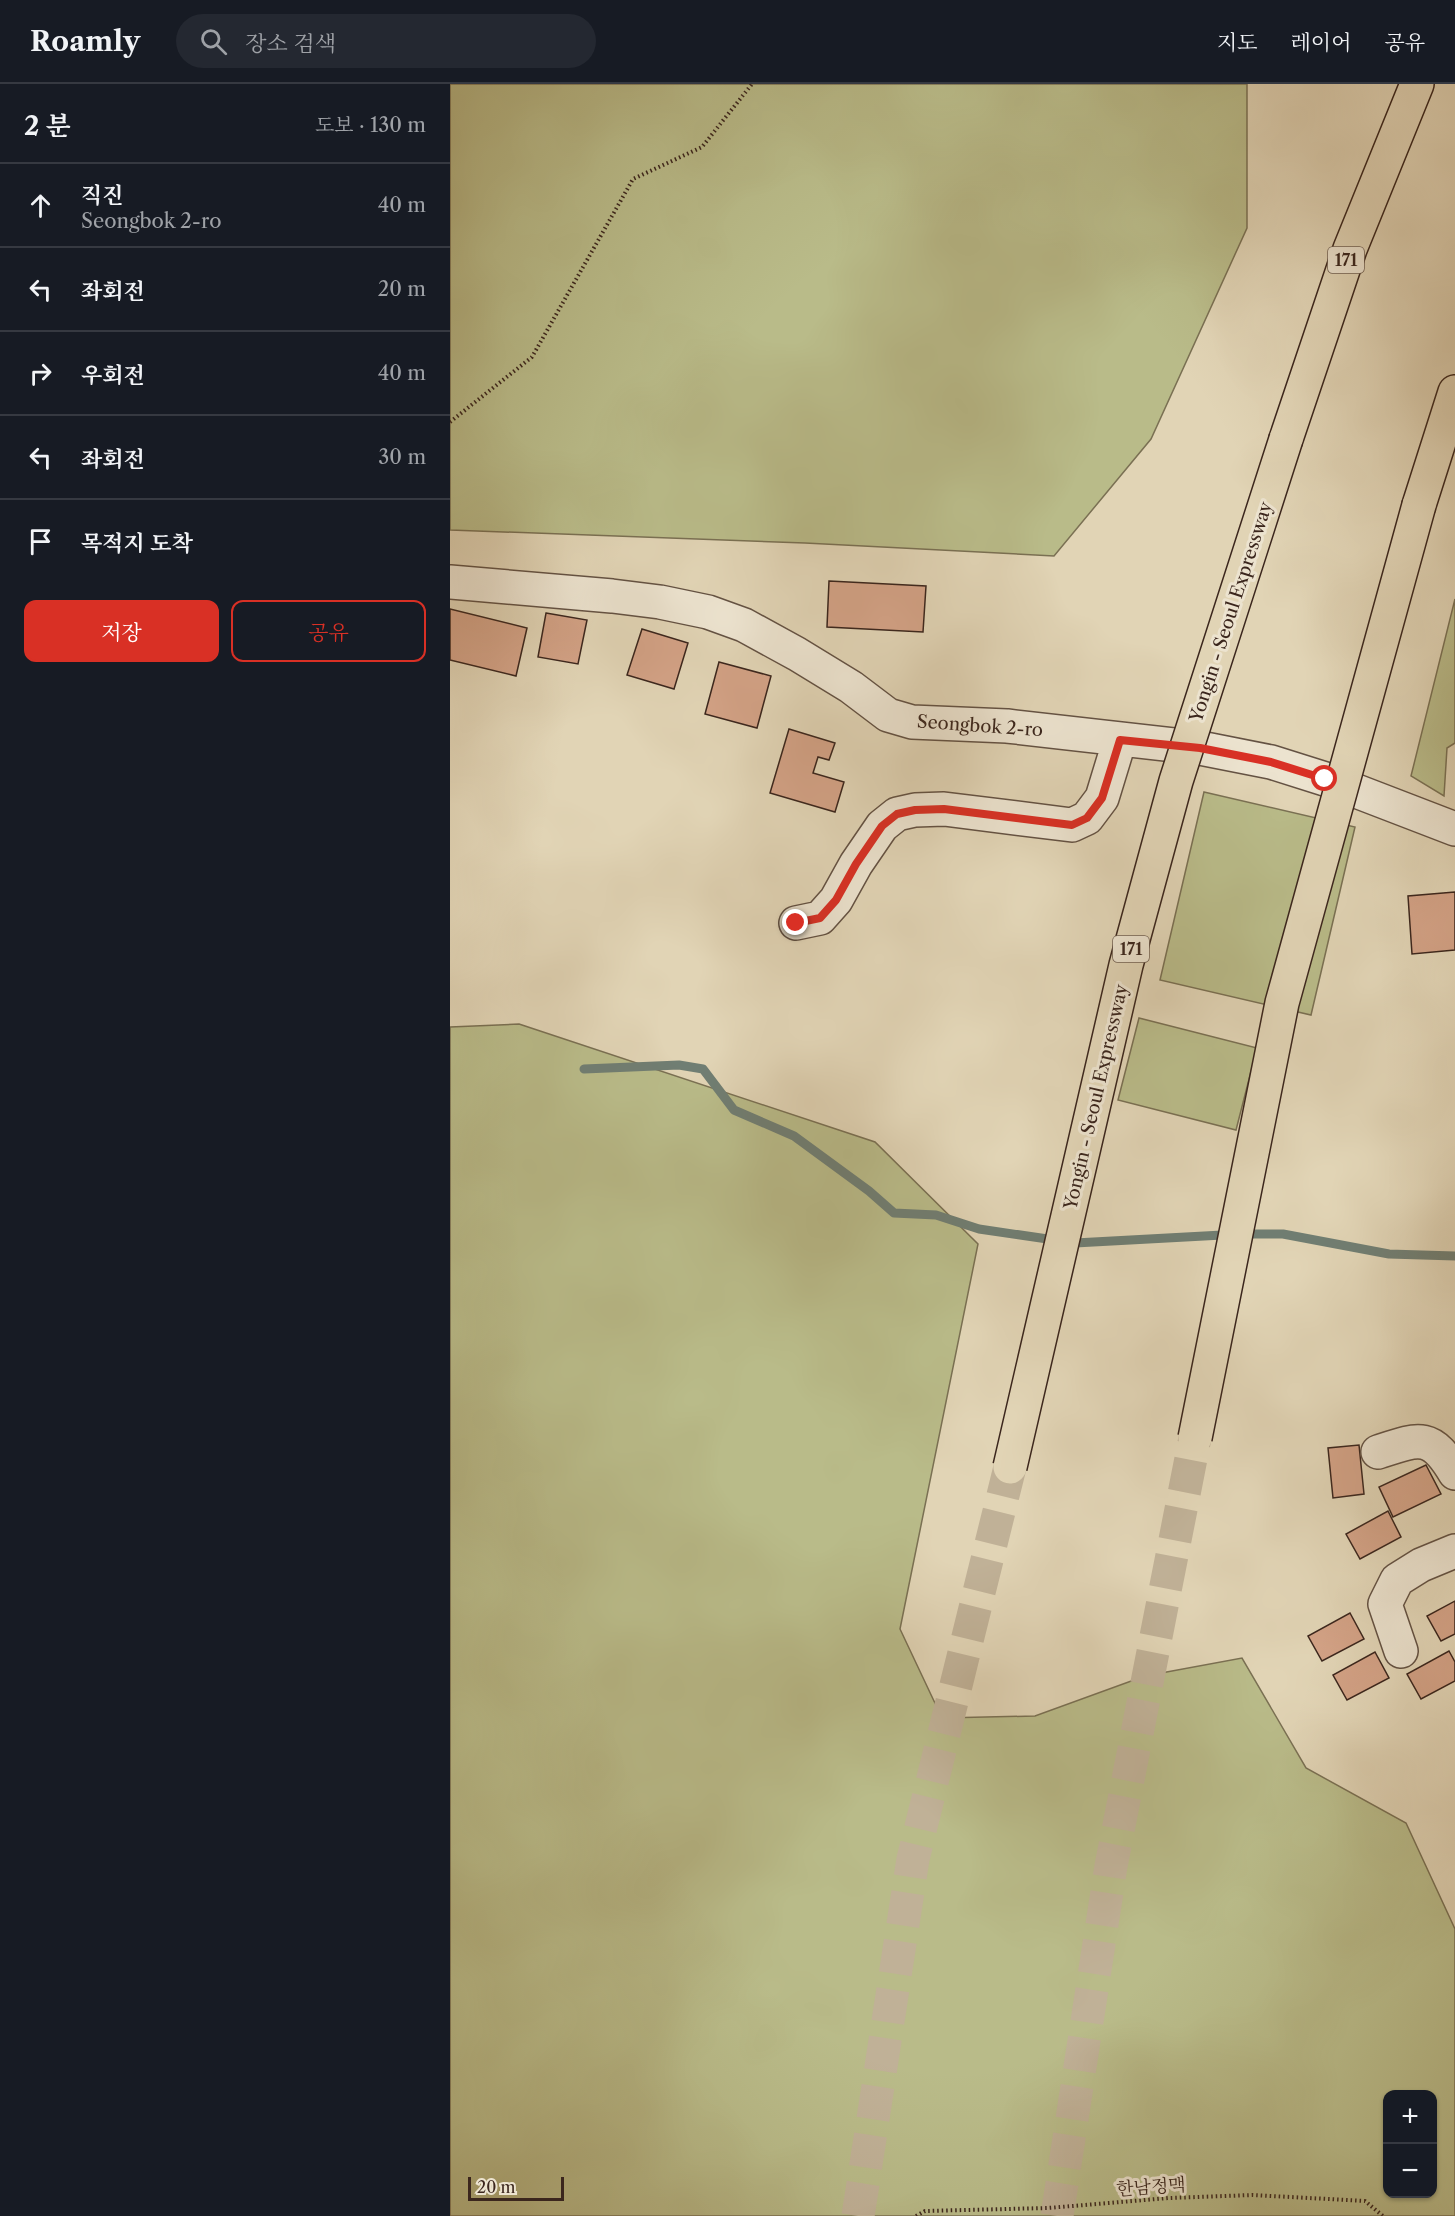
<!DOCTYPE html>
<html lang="ko">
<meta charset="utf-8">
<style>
body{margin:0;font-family:"Libre Caslon Text","Noto Serif KR",serif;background:#242831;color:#f1f3f6}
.controls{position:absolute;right:18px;bottom:18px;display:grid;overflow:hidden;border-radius:12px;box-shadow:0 2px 4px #0004}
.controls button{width:54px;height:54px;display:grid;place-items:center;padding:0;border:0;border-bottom:2px solid #363941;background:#171b24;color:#f1f3f6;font:30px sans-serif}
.scale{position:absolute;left:18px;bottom:15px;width:96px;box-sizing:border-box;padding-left:6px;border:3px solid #3b261d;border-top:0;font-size:16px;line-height:21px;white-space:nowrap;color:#3b261d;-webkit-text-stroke:4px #ece3cf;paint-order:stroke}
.stop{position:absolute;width:18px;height:18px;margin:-14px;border:4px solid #d93025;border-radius:50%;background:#fff}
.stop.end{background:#d93025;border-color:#fff;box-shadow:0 2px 6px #0008}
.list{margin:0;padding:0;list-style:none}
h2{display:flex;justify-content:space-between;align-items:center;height:78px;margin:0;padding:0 24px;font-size:26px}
h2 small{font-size:20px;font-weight:400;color:#9ea1a6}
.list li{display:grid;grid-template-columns:39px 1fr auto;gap:18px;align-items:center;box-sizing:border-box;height:84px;padding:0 24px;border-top:2px solid #363941}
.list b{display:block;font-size:22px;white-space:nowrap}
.list p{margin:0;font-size:20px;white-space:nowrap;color:#9ea1a6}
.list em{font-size:20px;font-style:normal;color:#9ea1a6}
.actions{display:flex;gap:12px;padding:18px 24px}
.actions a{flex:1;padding:14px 0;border:2px solid #d93025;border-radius:12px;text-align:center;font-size:21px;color:#d93025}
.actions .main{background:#d93025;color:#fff}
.icon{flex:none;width:33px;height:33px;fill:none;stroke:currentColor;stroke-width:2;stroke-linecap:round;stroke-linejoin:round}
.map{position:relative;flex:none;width:1005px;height:2132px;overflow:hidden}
header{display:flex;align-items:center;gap:36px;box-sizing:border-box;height:84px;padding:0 30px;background:#171b24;border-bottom:2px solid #363941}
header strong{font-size:28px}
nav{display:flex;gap:33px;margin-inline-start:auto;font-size:21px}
.search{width:420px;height:54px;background:#242831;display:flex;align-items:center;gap:15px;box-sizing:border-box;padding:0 21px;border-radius:33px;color:#9ea1a6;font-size:22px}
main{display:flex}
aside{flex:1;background:#171b24}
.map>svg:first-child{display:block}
.green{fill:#b9bb89;stroke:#7a7053;stroke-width:1.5;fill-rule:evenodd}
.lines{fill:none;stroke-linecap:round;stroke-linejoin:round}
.stream{stroke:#707e73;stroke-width:9}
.building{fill:#d3a286;stroke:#3b261d;stroke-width:1.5}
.highway-tunnel{stroke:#c0b197;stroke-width:33;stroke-dasharray:33 16;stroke-linecap:butt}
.minor-casing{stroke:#645243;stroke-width:36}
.highway-casing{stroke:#3b261d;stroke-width:36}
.path{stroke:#3b261d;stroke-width:4;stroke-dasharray:1.5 3;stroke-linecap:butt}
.minor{stroke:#ece3cf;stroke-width:33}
.highway{stroke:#e1d4b5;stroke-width:33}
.highway-bridge-casing{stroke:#3b261d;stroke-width:36;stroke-linecap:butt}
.highway-bridge{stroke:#e1d4b5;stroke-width:33}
.route{stroke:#d93025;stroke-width:8}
.labels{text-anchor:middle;stroke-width:6;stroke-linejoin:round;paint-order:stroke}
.shield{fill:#ece3cf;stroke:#705f52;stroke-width:1.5}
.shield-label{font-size:16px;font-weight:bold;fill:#3b261d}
.street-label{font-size:18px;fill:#3b261d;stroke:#ece3cf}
</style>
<header>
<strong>Roamly</strong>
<div class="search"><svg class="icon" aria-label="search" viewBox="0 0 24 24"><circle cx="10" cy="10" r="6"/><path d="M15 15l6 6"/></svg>장소 검색</div>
<nav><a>지도</a><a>레이어</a><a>공유</a></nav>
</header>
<main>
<aside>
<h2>2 분<small>도보 · 130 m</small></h2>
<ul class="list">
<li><svg class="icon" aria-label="ahead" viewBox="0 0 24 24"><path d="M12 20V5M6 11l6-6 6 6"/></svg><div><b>직진</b><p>Seongbok 2-ro</p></div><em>40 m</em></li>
<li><svg class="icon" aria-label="left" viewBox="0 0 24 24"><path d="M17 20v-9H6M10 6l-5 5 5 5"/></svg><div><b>좌회전</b></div><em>20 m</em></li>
<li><svg class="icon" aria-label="right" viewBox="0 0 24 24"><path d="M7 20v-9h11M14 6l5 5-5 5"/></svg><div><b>우회전</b></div><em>40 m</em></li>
<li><svg class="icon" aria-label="left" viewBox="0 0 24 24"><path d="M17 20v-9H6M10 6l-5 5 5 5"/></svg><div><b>좌회전</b></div><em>30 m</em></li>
<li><svg class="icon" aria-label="arrive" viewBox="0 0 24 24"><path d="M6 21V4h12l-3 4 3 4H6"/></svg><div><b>목적지 도착</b></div></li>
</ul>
<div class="actions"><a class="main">저장</a><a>공유</a></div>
</aside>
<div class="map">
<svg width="1005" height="2132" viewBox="0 0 1005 2132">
<rect width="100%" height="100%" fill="#e1d4b5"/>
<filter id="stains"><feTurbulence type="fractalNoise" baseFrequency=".00333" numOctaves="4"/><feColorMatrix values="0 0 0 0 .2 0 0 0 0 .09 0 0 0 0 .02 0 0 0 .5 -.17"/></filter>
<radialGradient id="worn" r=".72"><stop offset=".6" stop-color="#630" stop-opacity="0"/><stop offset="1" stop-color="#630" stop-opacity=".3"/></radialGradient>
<path class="green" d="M0,0H797V144L701,355L604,472L355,459L0,446Z
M1005,515V659L997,664L994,712L961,692Z
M754,708L905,743L861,931L710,896Z
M689,934L807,964L786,1046L668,1016Z
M69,940L425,1058L528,1160L450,1545L492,1634L585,1632L695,1592L792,1574L856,1684L956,1739L1005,1845V2132H0V943ZM938,2010H982V2110H938Z"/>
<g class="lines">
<path class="stream" d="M134,985L229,981L253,985L284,1026L344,1052L419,1107L444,1129L486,1131L529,1145L625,1159L791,1150H833L939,1170L1005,1172"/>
</g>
<path class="building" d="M379,497L476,502L473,548L377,543Z
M0,525L77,544L66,592L0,576Z
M96,529L137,536L128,580L88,573Z
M192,545L238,559L224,605L177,591Z
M269,578L321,592L307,644L255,630Z
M339,645L385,659L379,676L368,673L363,689L394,698L385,728L320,709Z
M1005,808V866L962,870L958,812Z
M909,1361L914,1410L883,1414L878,1364Z
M976,1381L991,1410L943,1433L929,1403Z
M938,1427L951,1453L910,1475L896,1450Z
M1005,1517V1550L991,1557L977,1532Z
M900,1529L914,1555L872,1577L858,1552Z
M999,1567L1005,1578V1597L971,1615L957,1590Z
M925,1568L939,1594L897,1616L883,1591Z"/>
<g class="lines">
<path class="highway-tunnel" d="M408,2132L463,1775L560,1383
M607,2132L661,1782L745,1354"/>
<defs>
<path id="minor" d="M0,498L162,512L210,518L258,528L294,541L347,570L401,603L438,631L462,638L557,642L750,664L821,678L875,695L1005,745
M346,839L370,834L386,816L406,780L432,742L447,730L465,726L494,725L622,741L637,734L652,714L670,655
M928,1368C970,1354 981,1349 1005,1389
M951,1567L935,1520L947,1496L971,1481L1005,1467"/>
<path id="highway" d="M836,355L900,165L967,0
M969,421L1005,308"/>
</defs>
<use href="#minor" class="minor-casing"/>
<use href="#highway" class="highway-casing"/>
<path class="path" d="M0,338L82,273L183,95L252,63L302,0
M466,2132L475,2127L598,2124L719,2114L803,2111L915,2117L933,2132"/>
<use href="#minor" class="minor"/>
<use href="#highway" class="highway"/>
<defs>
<path id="highway-bridge" d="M745,1354L832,919L969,421
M560,1383L676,881L726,697L836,355"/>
</defs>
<use href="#highway-bridge" class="highway-bridge-casing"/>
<use href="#highway-bridge" class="highway-bridge"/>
</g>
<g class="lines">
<path class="route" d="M346,839L370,834L386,816L406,780L432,742L447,730L465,726L494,725L622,741L637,734L652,714L670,656L750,664L821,678L875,695"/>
</g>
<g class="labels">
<g class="shield">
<rect x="878" y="163" width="36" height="26" rx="4.5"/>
<rect x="663" y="852" width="36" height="26" rx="4.5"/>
</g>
<g class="shield-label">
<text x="896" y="182">171</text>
<text x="681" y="871">171</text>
</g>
<g class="street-label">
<text transform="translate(781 528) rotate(-72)" y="6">Yongin - Seoul Expressway</text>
<text transform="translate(530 642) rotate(4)" y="6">Seongbok 2-ro</text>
<text transform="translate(646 1013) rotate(-77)" y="6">Yongin - Seoul Expressway</text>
<text transform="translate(701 2103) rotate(-4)" y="6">한남정맥</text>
</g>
</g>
<rect width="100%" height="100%" filter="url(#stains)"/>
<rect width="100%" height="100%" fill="url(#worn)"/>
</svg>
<div class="controls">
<button>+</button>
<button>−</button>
</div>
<div class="scale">20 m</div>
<div class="stop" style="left:875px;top:695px"></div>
<div class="stop end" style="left:346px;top:839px"></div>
</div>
</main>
